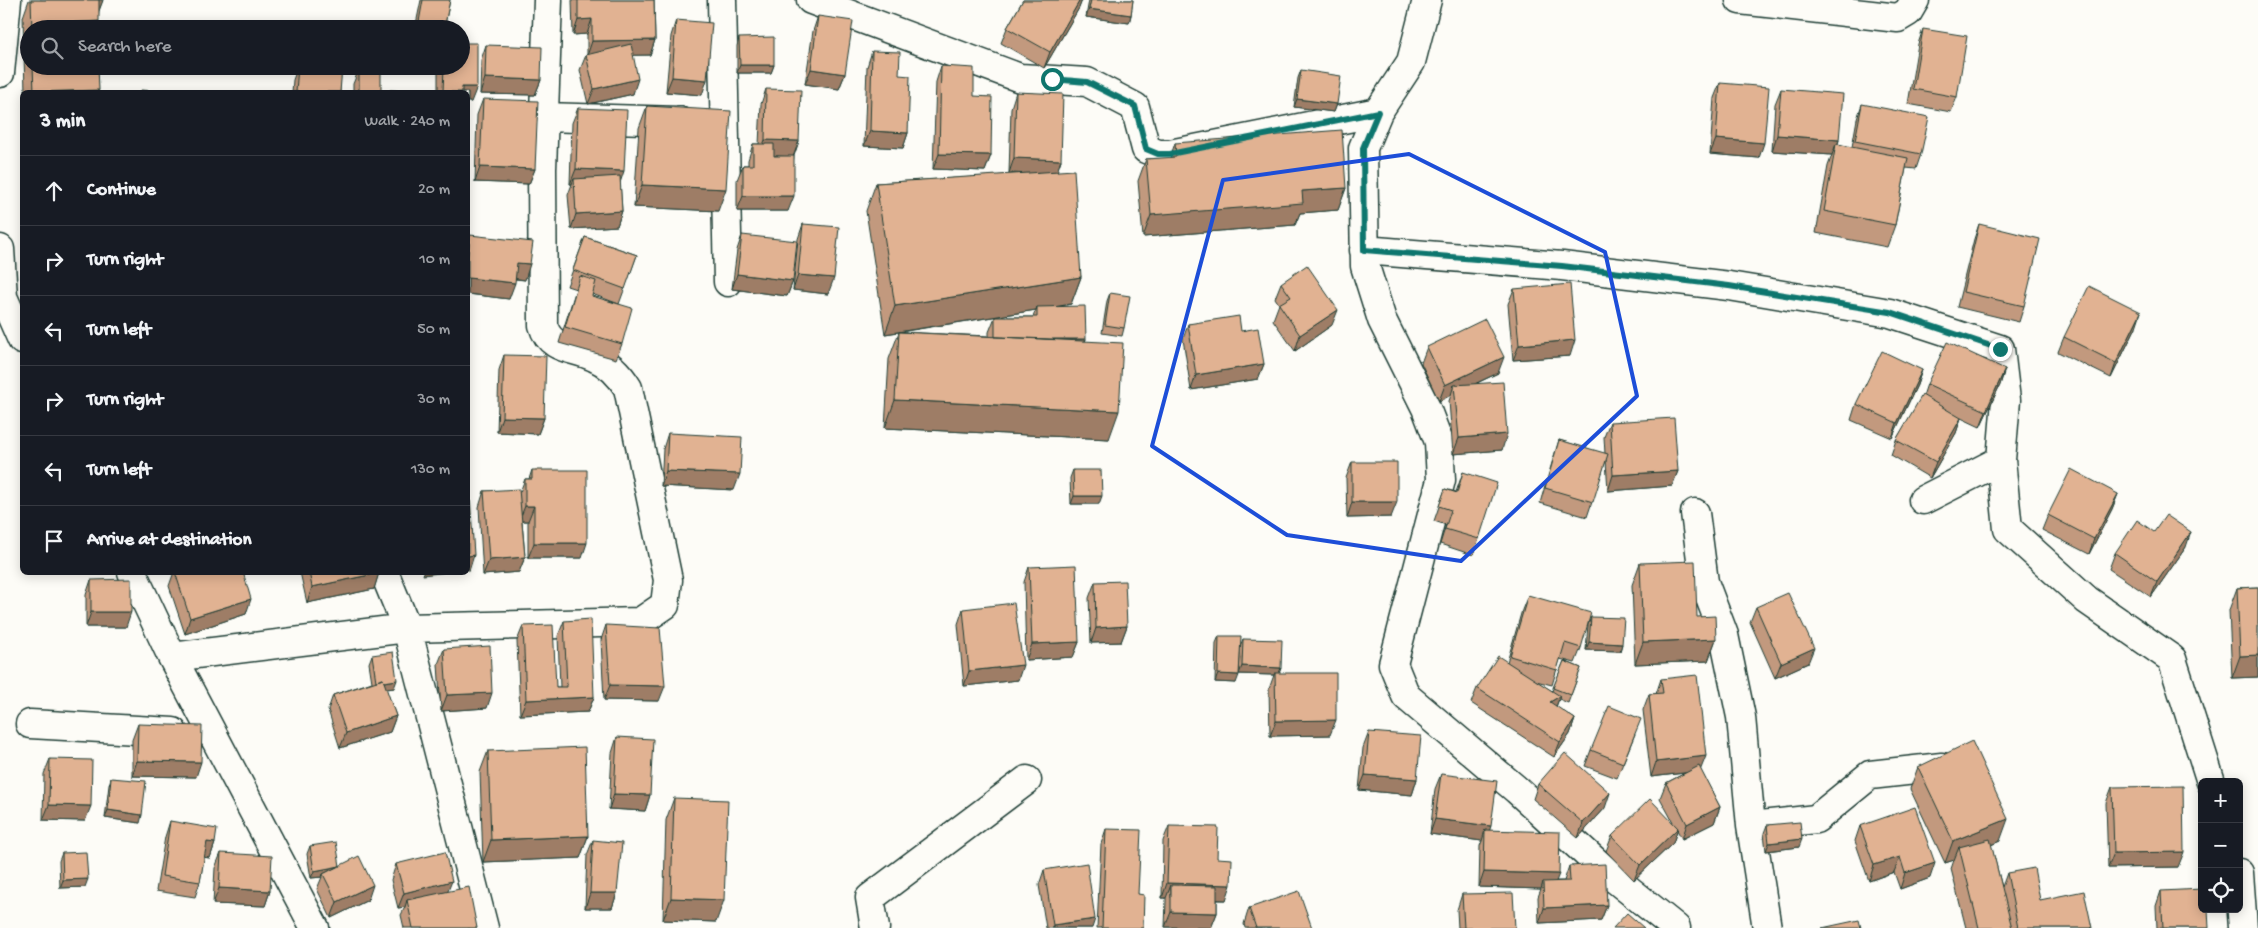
<!DOCTYPE html>
<meta charset="utf-8">
<style>
body{margin:0;font-family:"Gochi Hand",sans-serif;background:#20242c;color:#f1f3f6}
.controls{position:absolute;right:15px;bottom:15px;display:grid;overflow:hidden;border-radius:8px;box-shadow:0 2px 12px #0003}
.controls button{width:45px;height:45px;display:grid;place-items:center;padding:0;border:0;border-bottom:1px solid #363941;background:#171b24;color:#f1f3f6;font:25px sans-serif}
.stop{position:absolute;width:15px;height:15px;margin:-11px;border:4px solid #0f766e;border-radius:50%;background:#fff}
.stop.end{background:#0f766e;border-color:#fff;box-shadow:0 1px 5px #0008}
.list{margin:0;padding:0;list-style:none}
h2{display:flex;justify-content:space-between;align-items:center;height:65px;margin:0;padding:0 20px;font-size:21px}
h2 small{font-size:16px;font-weight:400;color:#9ea1a6}
.list li{display:grid;grid-template-columns:32px 1fr auto;gap:15px;align-items:center;box-sizing:border-box;height:70px;padding:0 20px;border-top:1px solid #363941}
.list b{display:block;font-size:19px;white-space:nowrap}
.list em{font-size:16px;font-style:normal;color:#9ea1a6}
.icon{flex:none;width:28px;height:28px;fill:none;stroke:currentColor;stroke-width:2;stroke-linecap:round;stroke-linejoin:round}
.map{position:relative;flex:none;width:2258px;height:928px;overflow:hidden}
.search{position:absolute;background:#171b24;box-shadow:0 2px 12px #0003;left:20px;top:20px;width:450px;height:55px;display:flex;align-items:center;gap:12px;box-sizing:border-box;padding:0 18px;border-radius:28px;color:#9ea1a6;font-size:19px}
.panel{position:absolute;background:#171b24;box-shadow:0 2px 12px #0003;left:20px;top:90px;width:450px;height:485px;border-radius:8px}
.map>svg:first-child{display:block}
.lines{fill:none;stroke-linecap:round;stroke-linejoin:round}
.street-casing{stroke:#1f3d34;stroke-width:31}
.street{stroke:#fdfcf7;stroke-width:28}
.wall{fill:#c2997e;stroke:#1f3d34;fill-rule:evenodd}
.shaded-wall{fill:#9e7d66;stroke:#1f3d34}
.building{fill:#e1b292;stroke:#1f3d34}
.route{stroke:#0f766e;stroke-width:6}
.marked{fill:none;stroke:#1d4ed8;stroke-width:4;stroke-linejoin:round}
</style>
<div class="map">
<svg width="2258" height="928" viewBox="0 0 2258 928">
<rect width="100%" height="100%" fill="#fdfcf7"/>
<filter id="ink" filterUnits="userSpaceOnUse"><feTurbulence type="fractalNoise" baseFrequency=".02" numOctaves="2"/><feDisplacementMap in="SourceGraphic" scale="10" xChannelSelector="R" yChannelSelector="G"/><feConvolveMatrix kernelMatrix="1 2 1 2 8 2 1 2 1" color-interpolation-filters="sRGB"/></filter>
<g filter="url(#ink)">
<g class="lines">
<defs>
<path id="street" d="M722,0L728,282
M811,0L1020,78L1087,82L1135,107L1146,149L1158,154H1170L1378,112
M1427,0L1411,62L1378,112L1363,148L1365,266L1382,320L1426,408L1439,442L1441,480L1393,664L1406,696L1517,790L1609,874L1676,928
M1740,0L1898,18L1908,12L1915,0
M0,73L7,0
M544,117L679,121
M0,249L3,297L22,340
M1364,250L1562,266L1729,286L1890,313L2000,349L2006,400L2001,460L2008,529L2087,600L2172,659L2211,782
M1923,500L2001,460
M1695,513L1704,582L1724,635L1741,717L1751,826L1767,928
M132,572L172,657L315,928
M172,657L407,628L384,572
M30,724L173,732
M1751,826L1816,819L1870,775L1942,767
M2239,873L2243,928
M484,928L407,628L640,622L665,605L668,580L628,388C620,375 608,363 594,357C574,347 550,351 543,325L542,169L548,0
M875,928L870,898L1027,780"/>
</defs>
<use href="#street" class="street-casing"/>
<use href="#street" class="street"/>
</g>
<path class="wall" d="M29,0H103L99,10L97,29H29V66H98V92H25L23,17Z
M421,0H450L444,29H415Z
M572,0H654L655,40L650,55H633V94L588,104L580,70L586,55L587,54V34L573,35Z
M1023,0H1082L1079,8L1044,68L1001,43L1007,28Z
M1089,0H1133L1131,15L1129,23L1086,17Z
M818,16L845,74L839,89L805,84L813,31Z
M676,20L702,95L666,92L671,36Z
M1923,29L1957,97L1951,112L1908,104L1918,44Z
M739,38L774,65L771,73H737V46Z
M486,45L541,80L535,95L480,94L481,60Z
M872,51L899,75L908,133L903,148L864,146L867,67Z
M298,66H340V92H292L293,80Z
M438,66H461L471,102H468V92H438Z
M941,66L974,96L991,155L985,171L933,169L936,82Z
M359,69L381,92H353V84Z
M1301,70L1337,104L1334,112L1294,107L1298,78Z
M1720,83L1759,158L1710,154L1714,98Z
M766,89L799,141L794,156L788,211H737V180L743,165H748V160L753,144H759L761,104Z
M1781,89L1839,140L1838,144L1852,147L1857,119L1862,104L1921,154L1916,169L1906,168L1895,225L1887,247L1816,233L1828,166L1832,155L1772,151L1775,104Z
M1016,92L1061,160L1057,171L1081,277L1071,304L1055,307L1086,339L1085,341L1109,439L885,428L889,359L899,332L885,334L866,211L876,183L1022,174L1009,173L1011,108ZM1036,310L1033,317H995L989,332V336L900,332Z
M483,99L535,169L529,184L475,182L477,115Z
M647,106L718,211L634,207L639,128Z
M578,108L620,182L622,211L617,226L571,229L568,195L572,184H570L572,123Z
M1175,143L1346,188L1338,210L1300,213L1295,225L1143,237L1138,181L1146,159L1170,158Z
M803,224L828,294L793,290L798,239Z
M1979,224L2024,306L2019,322L1957,307L1974,239Z
M470,235L525,280L515,279L509,299L468,294V242Z
M742,235L793,281L787,296L732,289L737,250Z
M585,237L637,255L619,304L592,294V296L622,344L616,359L559,343L576,289L567,286Z
M1281,283L1332,325L1295,351L1273,320L1279,304L1275,298Z
M1514,289L1570,356L1513,360L1508,304Z
M1110,293L1124,328L1122,336L1102,333L1107,301Z
M1188,324L1241,331L1264,364L1258,379L1191,390L1183,339Z
M2136,327L2111,378L2058,352L2064,337Z
M1427,347L1498,373L1475,384L1502,450L1453,454L1449,401L1451,395L1439,401L1421,363Z
M504,355L544,418L538,434L497,432L499,370Z
M2005,369L2000,385L1980,427L1961,418L1956,433L1930,478L1891,455L1896,440L1923,396L1927,384Z
M1922,370L1917,385L1892,438L1851,420L1856,404Z
M1610,422L1678,471L1672,486L1608,491L1606,460L1587,517L1540,503L1554,456L1559,440L1605,454L1604,437Z
M668,433L734,490L661,486L663,449Z
M1352,462L1391,517L1347,518L1346,478Z
M532,470L582,558H528V521H522L525,557L519,572L483,575L479,507L484,491L520,492L525,479H529Z
M1073,470L1099,504H1071L1070,478Z
M1463,472L1479,539L1473,555L1440,544L1446,525L1434,521L1445,489L1456,492Z
M2118,494L2112,509L2089,554L2042,530L2048,515Z
M2186,547L2151,597L2109,569L2115,553Z
M1640,563L1697,617L1716,639L1708,661L1635,664L1632,585Z
M1029,567L1079,642L1073,657L1026,660L1024,582Z
M174,572H243L246,614L185,634L169,586Z
M300,572H379L374,589L307,603Z
M91,580L126,627H86V595Z
M1095,582L1127,626L1121,642L1091,643L1089,598Z
M2258,587V677L2232,678L2229,610L2237,588Z
M1528,595L1581,648L1575,663L1560,659L1552,685L1536,681L1552,691L1564,661L1581,668L1568,703L1559,699L1556,707L1575,719L1570,734L1554,757L1471,703L1477,688L1507,662L1522,610Z
M1756,607L1808,663L1775,678L1750,622Z
M963,609L1018,680L964,686L958,624Z
M1591,617L1622,644L1620,651L1586,650L1588,625Z
M564,621L594,697L588,712L520,715L517,641L523,626L556,687H560L558,636Z
M606,625L659,701L604,700L601,640Z
M1219,636L1236,683L1215,682L1216,643Z
M1243,639L1281,668L1279,673L1330,735L1270,736L1269,689L1274,675L1239,674L1240,647Z
M444,649L487,708L441,711L438,664Z
M372,655L394,688L386,689L396,716L390,732L340,748L328,710L333,695L372,682L369,663Z
M1661,679L1701,771L1720,807L1714,823L1682,839L1677,830L1673,843L1634,880L1606,851L1612,836L1673,822L1660,798L1666,783L1685,773L1651,777L1643,710L1649,694H1656Z
M138,724L196,777L132,776V740Z
M1369,732L1417,779L1412,795L1359,790L1363,748Z
M1635,734L1617,778L1585,766L1591,750Z
M617,737L650,795L645,811L609,809L612,753Z
M488,751L588,836L580,858L483,862L480,772Z
M50,759L85,821L43,820L44,774Z
M1918,767L2000,841L1991,845L2002,887L2007,873L2040,900L2092,928H1966L1951,869L1954,860L1945,863L1910,789Z
M1441,774L1490,830L1556,881H1564L1569,866L1607,905L1601,920L1539,923L1538,897L1541,889L1479,887L1480,846L1482,841L1430,834L1435,789Z
M111,778L140,823L105,818L109,785Z
M1538,784L1605,808L1578,838L1533,799Z
M2112,787L2178,867L2108,868L2106,803Z
M674,798L716,922L663,920L666,820Z
M170,821L215,843L210,858L204,857L200,882L195,897L156,891L165,837Z
M1767,825L1799,847L1766,851L1764,833Z
M1169,826L1217,858L1226,900H1217V913L1211,928L1165,927L1166,901V898H1162L1163,841Z
M1860,826L1930,878L1900,889L1894,872L1869,881L1855,841Z
M1106,829L1138,894L1143,928H1097L1101,844Z
M593,840L617,893L612,908H585L587,855Z
M310,846L340,866L368,900L331,918L317,889L322,877L311,878L307,854Z
M62,853L85,887L60,888L59,861Z
M221,853L270,891L265,906L213,904L215,868Z
M396,864L448,892L477,928H404L401,915L405,907L398,908L391,880Z
M1044,870L1092,928H1046L1039,885Z
M2161,891L2209,928H2157L2156,906Z
M1462,894L1515,928H1458L1457,910Z
M1249,908L1312,928H1245L1244,924Z"/>
<path class="shaded-wall" d="M40,0H103L99,11Z
M1080,0H1082L1079,8L1044,68L1050,52Z
M1089,9L1131,15L1129,23L1086,17Z
M592,19L587,34L573,35L578,20Z
M99,21L97,29H61L63,23Z
M655,40L650,55L587,56L592,41Z
M740,65H774L771,73H737Z
M811,69L845,74L839,89L805,84Z
M672,77L707,80L702,95L666,92Z
M485,78L541,80L535,95L480,94Z
M638,79L633,94L588,104L594,89Z
M462,87H477L471,102H468V92H460Z
M99,90L98,92H37Z
M1297,99L1337,104L1334,112L1294,107Z
M870,131L908,133L903,148L864,146Z
M1777,135L1839,140L1835,152L1836,144L1832,155L1772,151Z
M1716,139L1764,143L1759,158L1710,154Z
M765,140L799,141L793,157L759,155Z
M939,154L991,155L985,171L933,169Z
M1014,158L1061,160L1056,175L1009,173Z
M480,167L535,169L529,184L475,182Z
M576,169L624,171L619,186L574,179L572,184H570Z
M642,185L726,189L718,211L634,207Z
M1346,188L1338,210L1300,213L1295,225L1143,237L1151,215L1302,191Z
M743,196H794L788,211H737Z
M622,211L617,226L571,229L576,214Z
M517,263L530,264L525,280L512,278Z
M737,274L793,281L787,296L732,289Z
M798,275L834,278L828,294L793,290Z
M1081,277L1071,304L1037,310V307L1036,310L885,334L895,306Z
M468,278L515,283L509,299L468,294Z
M1338,310L1332,325L1295,351L1300,335Z
M2141,312L2136,327L2111,378L2116,363Z
M1086,339L1080,354L995,340Z
M1575,340L1570,356L1513,360L1519,345Z
M1504,357L1498,373L1455,393L1454,385L1451,395L1439,401L1445,385Z
M1264,364L1258,379L1191,390L1196,375Z
M2005,369L2000,385L1980,427L1986,411Z
M1922,370L1917,385L1892,438L1897,423Z
M895,400L1119,411L1109,439L885,428Z
M502,417L544,418L538,434L497,432Z
M1961,418L1956,433L1930,478L1936,462Z
M1507,434L1502,450L1453,454L1459,438Z
M666,471L740,474L734,490L661,486Z
M1678,471L1672,486L1608,491L1613,475Z
M2118,494L2112,509L2089,554L2094,539Z
M1074,496H1102L1099,504H1071Z
M1352,502H1397L1391,517L1347,518Z
M525,506H534L528,521H519Z
M2191,532L2186,547L2151,597L2157,582Z
M534,543H587L582,558H528Z
M474,555L469,571H468V556Z
M525,557L519,572L483,575L489,560Z
M424,572H448L423,575Z
M379,573L374,589L307,603L312,587Z
M251,599L246,614L185,634L190,618Z
M91,612H131L126,627H86Z
M1127,626L1121,642L1091,643L1096,628Z
M1716,639L1708,661L1635,664L1643,642Z
M1079,642L1073,657L1026,660L1032,644Z
M1589,642L1622,644L1620,651L1586,650Z
M1814,648L1808,663L1775,678L1781,663Z
M2258,655V677L2232,678L2240,656Z
M1023,665L1018,680L964,686L969,671Z
M1242,666L1281,668L1278,676L1275,673L1274,675L1239,674Z
M1218,674L1239,675L1236,683L1215,682Z
M397,680L394,688L373,691L376,683Z
M610,685L665,686L659,701L604,700Z
M492,693L487,708L441,711L447,695Z
M1560,696L1554,712L1550,702Z
M594,697L588,712L520,715L526,700Z
M396,716L390,732L340,748L346,733Z
M1575,719L1570,734L1554,757L1560,742Z
M1336,720L1330,735L1270,736L1276,721Z
M1706,756L1700,771L1651,777L1656,762Z
M137,761L201,762L196,777L132,776Z
M1365,775L1417,779L1412,795L1359,790Z
M1610,793L1605,808L1578,838L1583,823Z
M614,794L650,795L645,811L609,809Z
M49,805L91,806L85,821L43,820Z
M1720,807L1714,823L1682,839L1687,824Z
M108,810L142,815L140,823L105,818Z
M1435,819L1491,826L1486,841L1485,830L1482,841L1430,834Z
M2008,819L2000,841L1962,857L1959,847L1954,860L1945,863L1953,841Z
M1678,828L1673,843L1634,880L1640,865Z
M588,836L580,858L483,862L491,840Z
M1802,839L1799,847L1766,851L1769,843Z
M207,842L215,843L210,858L201,857Z
M2184,852L2178,867L2108,868L2114,853Z
M1900,857L1894,872L1869,881L1874,865Z
M1935,863L1930,878L1900,889L1905,873Z
M340,866L323,874L322,877L311,878L314,871Z
M1484,872L1559,874L1553,889L1543,882L1541,889L1479,887Z
M88,879L85,887L60,888L63,880Z
M452,881L446,896L407,900L405,907L398,908L404,893Z
M1167,883L1231,885L1226,900L1171,898V885L1166,898H1162Z
M373,885L368,900L331,918L337,902Z
M219,888L270,891L265,906L213,904Z
M590,893H617L612,908H585Z
M671,898L724,900L716,922L663,920Z
M1607,905L1601,920L1539,923L1544,908Z
M1171,912L1217,913L1211,928L1165,927Z
M1095,919L1092,928H1052L1053,925Z"/>
<path class="building" d="M31,0H99V21L63,23V29H32Z
M423,0H450L444,29H429L418,27Z
M578,0H654L655,40L592,41V19L578,20Z
M1023,0H1080L1050,52L1007,28Z
M1091,0H1133L1131,15L1089,9Z
M818,16L853,21L845,74L811,69Z
M676,20L712,23L707,80L672,77Z
M1923,29L1967,36L1957,97L1913,89Z
M774,37V65H740L739,38Z
M461,43H477V87H462V92H443L444,66H461Z
M631,44L638,79L594,89L586,55Z
M486,45L542,47L541,80L485,78Z
M872,51L900,52L899,75L910,76L908,133L870,131Z
M33,66H98L99,90L34,92Z
M298,66H325L342,68L340,92H296Z
M941,66L974,68V96L992,97L991,155L939,154Z
M359,69H381V92H359Z
M1301,70L1341,76L1337,104L1297,99Z
M1720,83L1769,87L1764,143L1716,139Z
M766,89L801,90L799,141L765,140Z
M1781,89L1843,94L1839,140L1777,135Z
M141,90L171,92H141Z
M390,90L422,92H390Z
M1016,92L1063,94L1061,160L1014,158Z
M483,99L538,101L535,169L480,167Z
M1862,104L1929,117L1921,154L1855,141Z
M647,106L731,111L726,189L642,185Z
M578,108L627,110L624,171L576,169Z
M1342,130L1346,188L1302,191L1303,203L1151,215L1146,159L1176,157L1175,143Z
M753,144H774V156H794V196H743V165H753Z
M1836,144L1908,158L1895,225L1824,211Z
M1074,170L1081,277L895,306L876,183Z
M620,176L622,211L576,214L574,179Z
M803,224L839,227L834,278L798,275Z
M1979,224L2040,239L2024,306L1963,292Z
M470,235L533,242L530,264L517,263L515,283L468,278V256Z
M742,235L797,241L793,281L737,274Z
M585,237L637,255L625,289L573,270Z
M1307,265L1338,310L1300,335L1279,304L1291,297L1281,283Z
M580,276L596,281L592,296L632,308L622,344L565,327Z
M1570,284L1575,340L1519,345L1514,289Z
M2089,286L2141,312L2116,363L2064,337Z
M1110,293L1130,296L1124,328L1105,325Z
M1085,306L1086,339H1050L995,337V317H1037V307Z
M1239,316L1241,331L1258,328L1264,364L1196,375L1188,324Z
M1485,319L1504,357L1445,385L1427,347Z
M899,332L1123,343L1119,411L895,400Z
M1947,342L2005,369L1986,411L1927,384Z
M1882,351L1922,370L1897,423L1856,404Z
M504,355L546,356L544,418L502,417Z
M1503,382L1507,434L1459,438L1454,385Z
M1922,395L1961,418L1936,462L1896,440Z
M1674,418L1678,471L1613,475L1610,422Z
M668,433L742,437L740,474L666,471Z
M1559,440L1608,454L1593,502L1545,488Z
M1352,462H1397V502H1352Z
M2071,469L2118,494L2094,539L2048,515Z
M532,470H587V543H534V506H525V479H532Z
M1073,470H1101L1102,496H1074Z
M1463,472L1497,483L1479,539L1445,529L1451,510L1439,506L1445,489L1457,493Z
M519,489L525,557L489,560L484,491Z
M468,494H470L474,555L468,556Z
M2166,515L2191,532L2157,582L2115,553L2137,520L2154,532Z
M1695,561L1697,617L1715,616L1716,639L1643,642L1640,563Z
M1076,565L1079,642L1032,644L1029,567Z
M175,572H243L251,599L190,618Z
M309,572H379V573L312,587Z
M131,579V612H91V580Z
M1125,581L1127,626L1096,628L1095,582Z
M2258,587V655L2240,656L2237,588Z
M1788,593L1814,648L1781,663L1756,607Z
M1528,595L1591,613L1581,648L1565,643L1557,670L1510,656Z
M1014,603L1023,665L969,671L963,609Z
M1591,617L1624,618L1622,644L1589,642Z
M591,619L594,697L526,700L523,626L553,625L556,687H567L564,621Z
M606,625L660,628L665,686L610,685Z
M1219,636H1241L1239,675L1218,674Z
M1243,639L1282,640L1281,668L1242,666Z
M490,646L492,693L447,695L444,649Z
M393,652L397,680L384,682L383,679L376,681L372,655Z
M1498,656L1560,696L1550,702L1575,719L1560,742L1477,688Z
M1564,661L1581,668L1571,695L1553,688Z
M1275,673H1336V720L1276,721Z
M1697,675L1706,756L1656,762L1649,694L1663,693L1661,679Z
M383,679L396,716L346,733L333,695Z
M1609,706L1641,719L1623,763L1591,750Z
M138,724L202,726L201,762L137,761Z
M1369,732L1421,736L1417,779L1365,775Z
M617,737L653,739L650,795L614,794Z
M1972,741L2008,819L1953,841L1918,767Z
M585,747L588,836L491,840L488,751Z
M1565,753L1610,793L1583,823L1538,784Z
M50,759L92,760L91,806L49,805Z
M1699,766L1720,807L1687,824L1666,783Z
M1441,774L1497,781L1491,826L1435,819Z
M111,778L146,781L142,815L108,810Z
M2183,786L2184,852L2114,853L2112,787Z
M674,798L728,800L724,900L671,898Z
M1650,799L1678,828L1640,865L1612,836Z
M1915,807L1935,863L1905,873L1900,857L1874,865L1860,826Z
M170,821L217,829L215,843L207,842L200,882L162,876Z
M1800,822L1802,839L1769,843L1767,825Z
M1169,826L1218,827L1217,858L1232,859L1231,885L1167,883Z
M1106,829L1141,830L1138,894L1144,895L1143,928H1102Z
M1485,830L1560,832L1559,874L1484,872Z
M1990,839L2012,928H1979L1959,847Z
M593,840L622,843L617,893H590Z
M336,842L340,866L314,871L310,846Z
M86,852L88,879L63,880L62,853Z
M445,852L452,881L404,893L396,864Z
M221,853L272,856L270,891L219,888Z
M359,856L373,885L337,902L323,874Z
M1087,863L1095,919L1053,925L1044,870Z
M1605,864L1607,905L1544,908L1543,882L1570,881L1569,866Z
M2034,868L2040,900L2084,891L2092,928H2018L2007,873Z
M1171,885L1217,886V913L1171,912Z
M469,887L477,928H413L407,900Z
M2202,889V909H2208L2209,928H2163L2161,891Z
M1299,891L1312,928H1256L1249,908Z
M1513,893L1515,928H1464L1462,894Z
M1627,913L1644,928H1613Z
M1859,920L1861,928H1822Z"/>
</g>
<g class="lines" filter="url(#ink)">
<path class="route" d="M1052,79L1087,82L1135,106L1146,149L1158,154H1170L1378,112L1363,148L1364,250L1562,266L1729,286L1890,312L2000,349"/>
</g>
<path class="marked" d="M1409,154L1605,252L1637,396L1461,561L1287,535L1152,446L1223,180Z"/>
</svg>
<div class="controls">
<button>+</button>
<button>−</button>
<button><svg class="icon" aria-label="locate" viewBox="0 0 24 24"><circle cx="12" cy="12" r="6"/><path d="M12 2v4M12 18v4M2 12h4M18 12h4"/></svg></button>
</div>
<div class="stop" style="left:1052px;top:79px"></div>
<div class="stop end" style="left:2000px;top:349px"></div>
<div class="search"><svg class="icon" aria-label="search" viewBox="0 0 24 24"><circle cx="10" cy="10" r="6"/><path d="M15 15l6 6"/></svg>Search here</div>
<section class="panel">
<h2>3 min<small>Walk · 240 m</small></h2>
<ul class="list">
<li><svg class="icon" aria-label="ahead" viewBox="0 0 24 24"><path d="M12 20V5M6 11l6-6 6 6"/></svg><div><b>Continue</b></div><em>20 m</em></li>
<li><svg class="icon" aria-label="right" viewBox="0 0 24 24"><path d="M7 20v-9h11M14 6l5 5-5 5"/></svg><div><b>Turn right</b></div><em>10 m</em></li>
<li><svg class="icon" aria-label="left" viewBox="0 0 24 24"><path d="M17 20v-9H6M10 6l-5 5 5 5"/></svg><div><b>Turn left</b></div><em>50 m</em></li>
<li><svg class="icon" aria-label="right" viewBox="0 0 24 24"><path d="M7 20v-9h11M14 6l5 5-5 5"/></svg><div><b>Turn right</b></div><em>30 m</em></li>
<li><svg class="icon" aria-label="left" viewBox="0 0 24 24"><path d="M17 20v-9H6M10 6l-5 5 5 5"/></svg><div><b>Turn left</b></div><em>130 m</em></li>
<li><svg class="icon" aria-label="arrive" viewBox="0 0 24 24"><path d="M6 21V4h12l-3 4 3 4H6"/></svg><div><b>Arrive at destination</b></div></li>
</ul>
</section>
</div>
